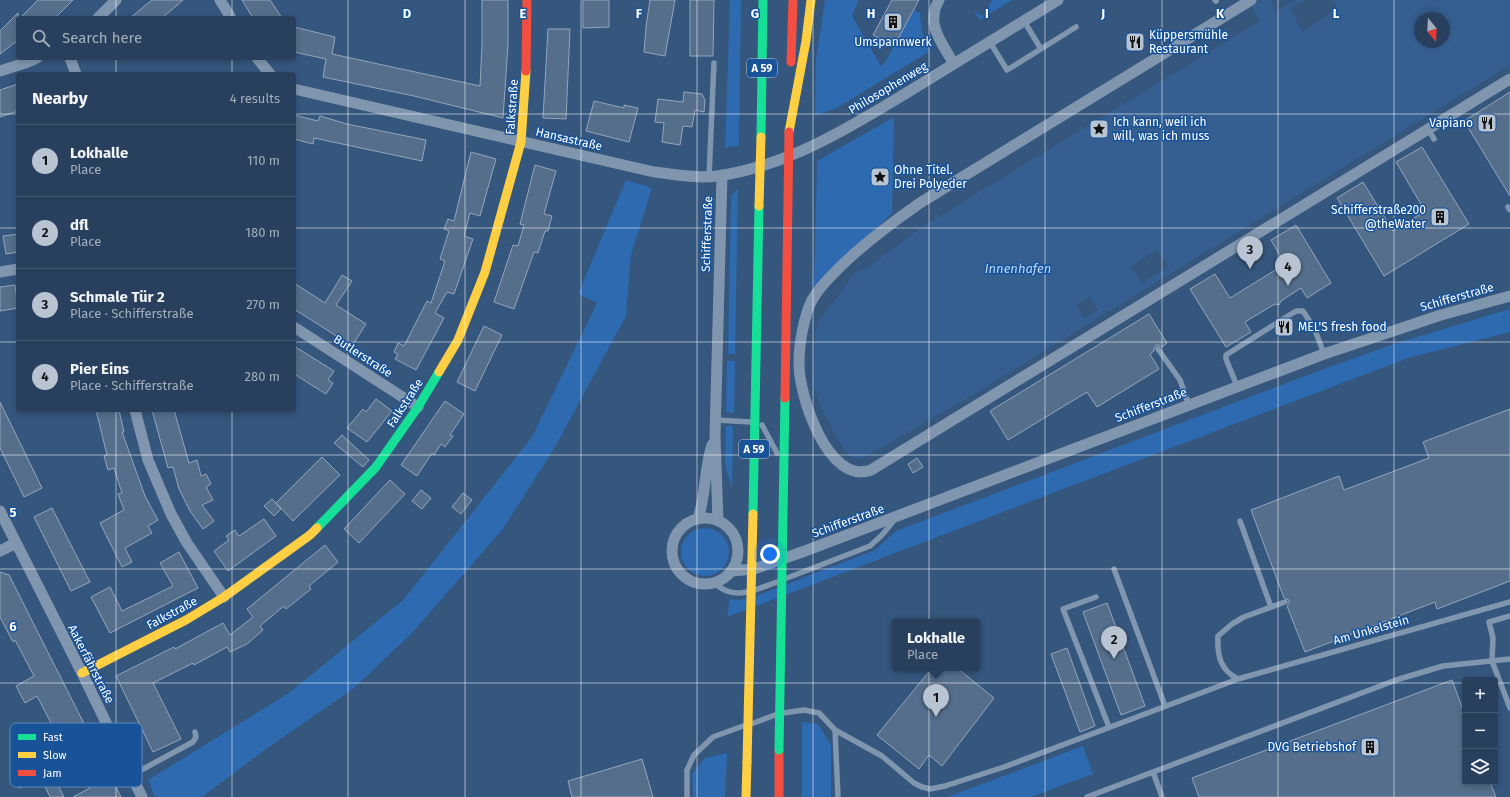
<!DOCTYPE html>
<meta charset="utf-8">
<style>
body{margin:0;font-family:"Fira Sans",sans-serif;background:#304764;color:#f1f3f6}
.controls{position:absolute;right:12px;bottom:12px;display:grid;overflow:hidden;border-radius:4px;box-shadow:0 2px 6px #0003}
.controls button{width:36px;height:36px;display:grid;place-items:center;padding:0;border:0;border-bottom:1px solid #445973;background:#28405e;color:#f1f3f6;font:20px sans-serif}
.compass{position:absolute;left:1414px;top:12px;width:36px;height:36px;border-radius:50%;background:#28405e;box-shadow:0 2px 6px #0003;rotate:162deg}
.you{position:absolute;left:770px;top:554px;width:14px;height:14px;margin:-10px;border:3px solid #fff;border-radius:50%;background:#1a73e8;box-shadow:0 0 0 6px #1a73e833}
.badge{display:grid;place-items:center;width:26px;height:26px;border-radius:50%;background:#b8c4d2;color:#111;font-size:13px;font-weight:700}
.pin{position:absolute;translate:-50% -33px;filter:drop-shadow(0 1px 2px #0008)}
.pin::after{content:'';position:absolute;top:21px;width:14px;height:12px;background:inherit;clip-path:polygon(0 0,100% 0,50% 100%)}
.popup{position:absolute;left:892px;top:619px;width:88px;height:52px;box-sizing:border-box;display:grid;place-content:center;border-radius:4px;background:#28405e;filter:drop-shadow(0 1px 3px #0005);font-size:13px;white-space:nowrap;color:#a5afbc}
.popup b{font-size:15px;color:#f1f3f6}
.popup::after{content:'';position:absolute;left:50%;top:100%;margin-left:-8px;border:8px solid transparent;border-top-color:#28405e}
.list{margin:0;padding:0;list-style:none}
h2{display:flex;justify-content:space-between;align-items:center;height:52px;margin:0;padding:0 16px;font-size:17px}
h2 small{font-size:13px;font-weight:400;color:#a5afbc}
.list li{display:grid;grid-template-columns:26px 1fr auto;gap:12px;align-items:center;box-sizing:border-box;height:72px;padding:0 16px;border-top:1px solid #445973}
.list b{display:block;font-size:15px;white-space:nowrap}
.list p{margin:0;font-size:13px;white-space:nowrap;color:#a5afbc}
.list em{font-size:13px;font-style:normal;color:#a5afbc}
.icon{flex:none;width:22px;height:22px;fill:none;stroke:currentColor;stroke-width:2;stroke-linecap:round;stroke-linejoin:round}
.map{position:relative;flex:none;width:1510px;height:797px;overflow:hidden}
.search{position:absolute;background:#28405e;box-shadow:0 2px 6px #0003;left:16px;top:16px;width:280px;height:44px;display:flex;align-items:center;gap:10px;box-sizing:border-box;padding:0 14px;border-radius:4px;color:#a5afbc;font-size:15px}
.panel{position:absolute;background:#28405e;box-shadow:0 2px 6px #0003;left:16px;top:72px;width:280px;height:340px;border-radius:4px}
.map>svg:first-child{display:block}
.green{fill:#2d6aaf}
.water{fill:#355f91;fill-rule:evenodd}
.pier{fill:#35567d}
.building{fill:#546e8c;stroke:#94a6bc}
.lines{fill:none;stroke-linecap:round;stroke-linejoin:round}
.lane{stroke:#8096af;stroke-width:5.5}
.street{stroke:#8096af;stroke-width:11}
.fast{stroke:#16e098;stroke-width:9}
.slow{stroke:#ffcf43;stroke-width:9}
.jam{stroke:#f24e42;stroke-width:9}
.fast-bridge{stroke:#16e098;stroke-width:9}
.slow-bridge{stroke:#ffcf43;stroke-width:9}
.jam-bridge{stroke:#f24e42;stroke-width:9}
.grid{fill:none;stroke:#fff;stroke-width:1;stroke-opacity:0.55}
.labels{text-anchor:middle;stroke-width:3;stroke-linejoin:round;paint-order:stroke}
.shield{fill:#18539a;stroke:#bacbe1;stroke-width:1}
.shield-label{font-size:11px;font-weight:bold;fill:#fff}
.poi-label{font-size:12px;fill:#fff;stroke:#18539a;text-anchor:start}
.street-label{font-size:12px;fill:#fff;stroke:#18539a}
.water-label{font-size:13px;font-style:italic;fill:#bad7f8;stroke:#18539a}
.key{fill:#18539a;stroke:#5d87b8;stroke-width:1}
.key-label{font-size:11px;fill:#fff}
.grid-label{font-size:13px;text-anchor:middle;font-weight:bold;fill:#fff;stroke:#18539a;stroke-width:3;stroke-linejoin:round;paint-order:stroke}
</style>
<div class="map">
<svg width="1510" height="797" viewBox="0 0 1510 797">
<rect width="100%" height="100%" fill="#35567d"/>
<path class="green" d="M730,0H741L739,145L725,148Z
M825,0H859L852,16L881,66L885,62L914,10L920,13C921,28 923,38 930,51L837,108L815,116L816,59Z
M992,0H1012L980,20L974,11L983,16Z
M894,117L892,213L814,288L817,161Z
M626,180L652,188L631,255L626,316L555,447L503,529L412,633L353,689L266,749L202,797H155L148,780L289,693L404,599L532,437L597,303L578,294Z
M738,189L735,354H728L731,197L733,193Z
M1510,309V332L1408,358L727,617L730,599L740,600L756,596L875,550L896,531L1329,367L1397,343Z
M727,361H735L734,413L726,412Z
M726,426H733L732,489L725,464Z
M681 552a24 24 0 1 1 48 0a24 24 0 1 1-48 0Z
M802,722L818,724L831,745V797H802Z
M1083,746L1093,774L1031,797H947Z
M727,753L725,797H693L692,774L705,758Z"/>
<path class="water" d="M1248,0H1270L1277,11L1295,0H1510V65L971,396L863,458H854L845,451L821,409L813,383L815,331L819,320L842,291L853,275L871,265L925,225L1260,21ZM1420,18H1444V42H1420Z"/>
<path class="pier" d="M1305,0H1333L1338,9L1303,31L1290,9Z
M1157,250L1168,267L1142,283L1131,266Z
M1090,297L1098,310L1084,318L1076,305Z"/>
<path class="building" d="M38,0H73L55,18H20Z
M152,0H183L162,18H130Z
M242,0H270L282,18H253Z
M482,0H508V45L503,118L414,96L323,77L326,59L294,52V27L335,37L332,54L480,86L482,44Z
M583,0H609V27L583,28Z
M650,0H675L665,56L644,52L646,27Z
M690,0H714L713,56H690Z
M892,0H919L894,46L873,35Z
M18,13V40L0,54V31Z
M548,29H570L566,119L543,118Z
M18,84V111L0,117V90Z
M684,92L702,94L705,100L704,112L695,110L692,127L683,126L680,145L662,142L664,123L655,122L658,99L683,102Z
M1510,92V196L1464,121Z
M594,101L624,108V105L638,108L629,142L586,131Z
M294,115L318,121L320,116L347,124L426,140L422,161L314,138L313,144L294,139Z
M1422,147L1469,224L1384,276L1337,198L1363,182L1393,231L1425,211L1396,162Z
M471,152L496,159L480,216L470,213L464,236L473,239L454,294L447,292L435,313L444,318L416,370L395,359L398,354L394,352L398,343L404,346L427,301L431,303L445,261L440,259L449,231L444,229L448,219L454,221Z
M535,165L556,171L544,214L552,216L548,231H545L538,253L534,252L514,309L494,302L513,245L518,246L524,225L520,224Z
M1296,225L1331,283L1307,298L1301,288L1281,301L1279,305L1275,304L1245,322L1251,332L1226,347L1190,289L1215,274L1230,298L1285,264L1271,240Z
M18,234V252L6,254L3,236Z
M342,275L352,281L336,305L366,324L352,346L294,309V283L325,303Z
M15,285L18,308L0,311V287Z
M1149,314L1167,343L1162,347L1159,345H1156L1154,348V351L1150,354L1159,369L1097,407L1087,392L1008,440L990,411Z
M484,326L502,335L475,391L457,382Z
M294,346L334,371L328,380L333,383L326,394L294,374Z
M376,399L392,411L367,442L347,428L363,409L366,412Z
M445,401L464,414L450,435L453,436L445,447L441,444L434,455L432,453L417,476L401,465Z
M0,402L42,488L24,497L0,448Z
M1510,409V581L1437,609L1435,602L1305,652L1287,606L1289,603V600L1284,598L1251,510L1339,476L1344,490L1429,458L1423,442Z
M96,410H119L124,432H122L145,496L158,520L148,526L152,533L125,548L132,562L122,567L100,523L124,510L118,494L122,493L114,468L108,470L104,456L107,455Z
M152,410H174L189,463L197,460L201,476L206,474L211,484L206,487L213,500L202,505L214,521L203,529L190,511L179,489L173,467L168,468Z
M342,435L369,460L363,467L334,443Z
M322,457L340,475L293,521L276,503Z
M917,458L923,467L913,473L908,464Z
M390,480L405,494L359,543L344,529Z
M421,490L431,498L422,509L412,501Z
M463,493L472,500L461,514L452,507Z
M272,499L281,509L274,516L264,506Z
M52,508L90,582L71,591L34,517Z
M264,519L276,536L228,571L214,551L229,540L226,536L235,530L239,536Z
M325,545L338,562L309,586L311,589L286,609L284,606L260,626L263,630L247,644L230,652L227,647L194,665L193,663L153,683L181,739L153,752L116,676L174,647L175,649L223,623L230,635L253,617L247,609Z
M179,552L198,588L110,633L91,597L110,587L122,611L173,586L160,563Z
M0,572L9,575L121,797H73L90,788L76,759L51,771L64,797H50L41,778L19,788L10,771L29,761L32,766L65,750L37,696L25,703L16,686L34,676L15,640L13,642L0,617Z
M1107,603L1145,706L1121,715L1083,612Z
M1067,648L1095,726L1080,732L1051,654Z
M932,668H957L994,698L942,766L929,755L919,769L877,735Z
M1452,680L1465,715V782H1490L1496,797H1199L1192,778Z
M642,759L653,797H572L568,781Z"/>
<g class="lines">
<path class="lane" d="M1215,0L1216,1
M1024,21L1041,49
M990,42L1007,70L1076,27
M1428,129L1434,139
M709,177L714,63
M1508,207L1510,210
M1158,349L1180,380L1189,405
M1237,386L1226,359V355L1296,311H1303L1315,330L1324,354
M716,420L751,422
M762,425L777,453
M1240,521L1271,607
M1114,569L1165,706
M787,578L870,546L882,535L895,519
M714,583C724,591 733,595 747,592
M755,590L777,582
M1096,597L1063,609L1109,727
M1285,602L1244,617L1232,624L1218,636C1217,655 1220,670 1238,679L1510,602
M1510,616L1489,622L1493,638L1492,661L1510,708
M783,713L804,710L819,713L835,730L838,797
M751,724L775,715
M835,730L882,756L914,783L922,787L930,789L945,786L1004,767L1238,679
M1153,772L1162,797
M132,775L193,742L196,737L195,732
M687,797V770L694,755L713,737L743,726
M1087,797L1396,680L1443,666L1510,659"/>
<path class="street" d="M220,0L231,18
M939,0C925,24 942,43 954,64
M1251,0L920,203C890,224 860,246 835,272C827,280 818,289 812,300C804,316 799,344 799,362C798,394 828,486 871,470L1510,79
M98,18L116,0
M70,58L76,74
M257,58L270,74
M0,71L28,62L37,58
M294,89L654,172C674,174 697,179 717,176C792,166 862,120 926,81C970,54 1014,27 1058,0
M0,272L18,269
M294,327L418,407
M135,410L148,460L171,514L187,543L224,597
M0,511L82,673L142,797
M672 551a33 33 0 1 1 66 0a33 33 0 1 1-66 0Z
M698,519C706,495 704,469 712,445
M718,521L715,436L722,175
M0,551L16,543
M732,571L754,569L805,551L1324,354L1441,315L1510,296"/>
<path class="fast" d="M761,137L763,0
M317,528L376,467L418,407L439,372"/>
<path class="slow" d="M789,132L806,41L811,0
M439,372L458,340L485,272L521,142L526,71
M82,673L186,620L224,597L310,535L317,528
M746,797L747,762"/>
<path class="jam" d="M791,62L793,0
M526,71L527,0
M779,750V797"/>
<path class="fast-bridge" d="M753,514L759,206
M779,750L785,398"/>
<path class="slow-bridge" d="M759,206L761,137
M747,762L753,514"/>
<path class="jam-bridge" d="M785,398L789,132"/>
</g>
<path class="grid" d="M116,0V18M232,0V18M348,0V797M465,0V797M581,0V797M697,0V797M813,0V797M929,0V797M1045,0V797M1162,0V797M1278,0V797M1394,0V797M116,58V74M232,58V74M0,114H18M294,114H1510M0,228H18M294,228H1510M0,342H18M294,342H1510M116,410V797M232,410V797M0,455H1510M0,569H1510M0,683H1465M1495,683H1510"/>
<defs>
<symbol id="building-square" viewBox="-11 -11 22 22"><rect x="-9" y="-9" width="18" height="18" rx="4" fill="#b8c4d2" stroke="#18539a"/><path d="M-4-6H4V6H1V3H-1V6H-4ZM-2.5-4.3h1.7v1.8h-1.7ZM.8-4.3h1.7v1.8H.8ZM-2.5-1h1.7V.8h-1.7ZM.8-1h1.7V.8H.8Z" fill="#111"/></symbol>
<symbol id="restaurant-square" viewBox="-11 -11 22 22"><rect x="-9" y="-9" width="18" height="18" rx="4" fill="#b8c4d2" stroke="#18539a"/><path d="M-5-6h1v4h1v-4h1v4h1v-4h1v5L-1.5 .5V6h-2V.5L-5-1ZM5-6V6H3V1.5H1.5Q1.5-4 5-6Z" fill="#111"/></symbol>
<symbol id="sight-square" viewBox="-11 -11 22 22"><rect x="-9" y="-9" width="18" height="18" rx="4" fill="#b8c4d2" stroke="#18539a"/><path d="M0-6L1.8-2.2L6-1.7L2.9 1.2L3.7 5.4L0 3.3L-3.7 5.4L-2.9 1.2L-6-1.7L-1.8-2.2Z" fill="#111"/></symbol>
</defs>
<g fill-rule="evenodd">
<use href="#building-square" x="882" y="11" width="22" height="22"/>
<use href="#restaurant-square" x="1124" y="31" width="22" height="22"/>
<use href="#restaurant-square" x="1476" y="112" width="22" height="22"/>
<use href="#sight-square" x="1088" y="118" width="22" height="22"/>
<use href="#sight-square" x="869" y="166" width="22" height="22"/>
<use href="#building-square" x="1429" y="206" width="22" height="22"/>
<use href="#restaurant-square" x="1273" y="316" width="22" height="22"/>
<use href="#building-square" x="1359" y="736" width="22" height="22"/>
</g>
<g class="labels">
<g class="shield">
<rect x="747" y="59" width="30" height="18" rx="3"/>
<rect x="739" y="440" width="30" height="18" rx="3"/>
</g>
<g class="shield-label">
<text x="762" y="72">A 59</text>
<text x="754" y="453">A 59</text>
</g>
<g class="poi-label">
<text x="1149" y="39">Küppersmühle<tspan x="1149" dy="14">Restaurant</tspan></text>
<text x="893" y="46" text-anchor="middle">Umspannwerk</text>
<text x="1113" y="126">Ich kann, weil ich<tspan x="1113" dy="14">will, was ich muss</tspan></text>
<text x="1473" y="127" text-anchor="end">Vapiano</text>
<text x="894" y="174">Ohne Titel.<tspan x="894" dy="14">Drei Polyeder</tspan></text>
<text x="1426" y="214" text-anchor="end">Schifferstraße200<tspan x="1426" dy="14">@theWater</tspan></text>
<text x="1298" y="331">MEL'S fresh food</text>
<text x="1356" y="751" text-anchor="end">DVG Betriebshof</text>
</g>
<g class="street-label">
<text transform="translate(888 88) rotate(-31)" y="4">Philosophenweg</text>
<text transform="translate(512 107) rotate(-86)" y="4">Falkstraße</text>
<text transform="translate(569 139) rotate(13)" y="4">Hansastraße</text>
<text transform="translate(707 234) rotate(-88)" y="4">Schifferstraße</text>
<text transform="translate(1457 297) rotate(-16)" y="4">Schifferstraße</text>
<text transform="translate(363 356) rotate(33)" y="4">Butlerstraße</text>
<text transform="translate(405 403) rotate(-57)" y="4">Falkstraße</text>
<text transform="translate(1151 405) rotate(-21)" y="4">Schifferstraße</text>
<text transform="translate(848 521) rotate(-20)" y="4">Schifferstraße</text>
<text transform="translate(172 613) rotate(-28)" y="4">Falkstraße</text>
<text transform="translate(1371 630) rotate(-16)" y="4">Am Unkelstein</text>
<text transform="translate(91 664) rotate(63)" y="4">Aakerfährstraße</text>
</g>
<g class="water-label">
<text x="1018" y="273">Innenhafen</text>
</g>
</g>
<rect x="10" y="723" width="132" height="64" rx="6" class="key"/>
<rect x="18" y="734" width="18" height="6" fill="#16e098"/>
<rect x="18" y="752" width="18" height="6" fill="#ffcf43"/>
<rect x="18" y="770" width="18" height="6" fill="#f24e42"/>
<g class="key-label">
<text x="43" y="741">Fast</text>
<text x="43" y="759">Slow</text>
<text x="43" y="777">Jam</text>
</g>
<g class="grid-label">
<text x="407" y="18">D</text>
<text x="523" y="18">E</text>
<text x="639" y="18">F</text>
<text x="755" y="18">G</text>
<text x="871" y="18">H</text>
<text x="987" y="18">I</text>
<text x="1103" y="18">J</text>
<text x="1220" y="18">K</text>
<text x="1336" y="18">L</text>
<text x="13" y="517">5</text>
<text x="13" y="631">6</text>
</g>
</svg>
<div class="controls">
<button>+</button>
<button>−</button>
<button><svg class="icon" aria-label="layers" viewBox="0 0 24 24"><path d="M12 4l9 5-9 5-9-5zM3 14l9 5 9-5"/></svg></button>
</div>
<svg class="compass" viewBox="-18 -18 36 36"><path d="M0-13l5 13h-10z" fill="#e53935"/><path d="M0 13l5-13h-10z" fill="#a5afbc"/></svg>
<div class="you"></div>
<div class="pin badge" style="left:936px;top:717px">1</div>
<div class="popup"><b>Lokhalle</b>Place</div>
<div class="pin badge" style="left:1114px;top:659px">2</div>
<div class="pin badge" style="left:1250px;top:269px">3</div>
<div class="pin badge" style="left:1288px;top:286px">4</div>
<div class="search"><svg class="icon" aria-label="search" viewBox="0 0 24 24"><circle cx="10" cy="10" r="6"/><path d="M15 15l6 6"/></svg>Search here</div>
<section class="panel">
<h2>Nearby<small>4 results</small></h2>
<ul class="list">
<li><span class="badge">1</span><div><b>Lokhalle</b><p>Place</p></div><em>110 m</em></li>
<li><span class="badge">2</span><div><b>dfl</b><p>Place</p></div><em>180 m</em></li>
<li><span class="badge">3</span><div><b>Schmale Tür 2</b><p>Place · Schifferstraße</p></div><em>270 m</em></li>
<li><span class="badge">4</span><div><b>Pier Eins</b><p>Place · Schifferstraße</p></div><em>280 m</em></li>
</ul>
</section>
</div>
